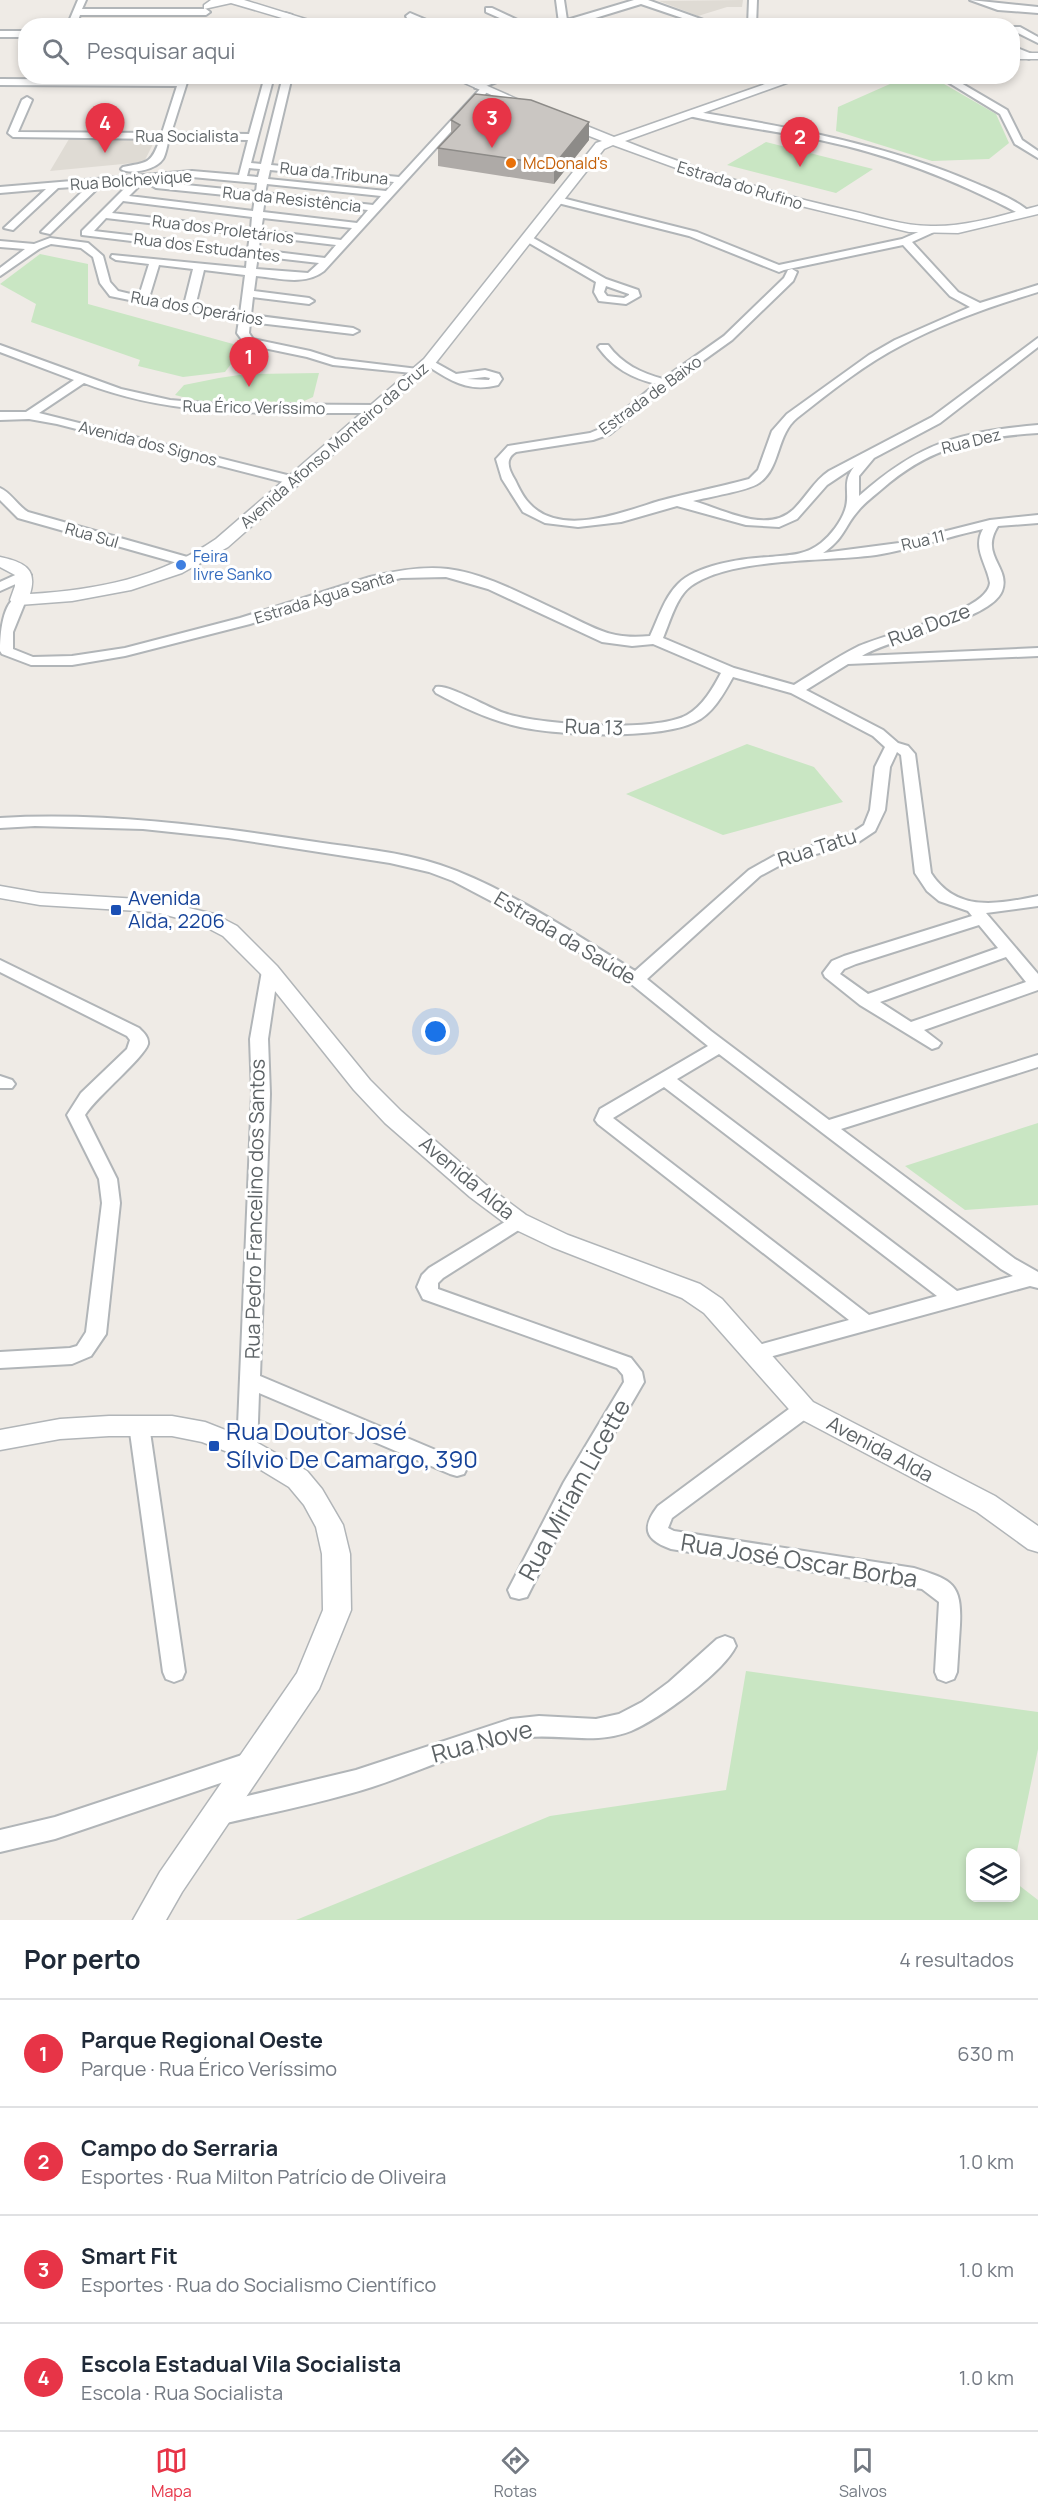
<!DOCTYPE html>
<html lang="pt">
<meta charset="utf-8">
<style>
body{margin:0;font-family:Manrope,sans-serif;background:#f2f2f3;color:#1f2937}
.controls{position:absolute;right:18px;bottom:18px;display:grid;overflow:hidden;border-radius:12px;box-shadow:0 3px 9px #0003}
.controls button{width:54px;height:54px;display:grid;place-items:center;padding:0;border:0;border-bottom:2px solid #e0e1e3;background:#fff;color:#1f2937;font:30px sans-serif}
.you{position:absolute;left:436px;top:1032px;width:21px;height:21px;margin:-15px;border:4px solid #fff;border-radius:50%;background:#1a73e8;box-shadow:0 0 0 9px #1a73e833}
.badge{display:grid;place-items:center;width:39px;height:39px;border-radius:50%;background:#e73447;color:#fff;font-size:20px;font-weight:700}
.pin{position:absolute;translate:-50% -50px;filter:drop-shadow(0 2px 3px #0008)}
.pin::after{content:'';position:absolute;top:32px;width:21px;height:18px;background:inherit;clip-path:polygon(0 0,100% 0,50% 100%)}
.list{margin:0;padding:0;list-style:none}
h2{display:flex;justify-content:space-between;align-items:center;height:78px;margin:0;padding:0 24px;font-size:26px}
h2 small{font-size:20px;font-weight:400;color:#747a83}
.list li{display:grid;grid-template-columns:39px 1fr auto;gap:18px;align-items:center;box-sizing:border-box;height:108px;padding:0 24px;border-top:2px solid #e0e1e3}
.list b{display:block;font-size:22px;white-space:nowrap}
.list p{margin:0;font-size:20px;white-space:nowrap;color:#747a83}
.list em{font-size:20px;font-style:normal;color:#747a83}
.icon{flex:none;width:33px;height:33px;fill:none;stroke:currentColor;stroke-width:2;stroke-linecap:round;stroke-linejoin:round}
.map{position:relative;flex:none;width:1038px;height:1920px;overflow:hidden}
.search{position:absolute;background:#fff;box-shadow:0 3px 9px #0003;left:18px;right:18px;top:18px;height:66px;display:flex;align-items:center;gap:15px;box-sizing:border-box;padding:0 21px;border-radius:24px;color:#747a83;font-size:22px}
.sheet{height:510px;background:#fff}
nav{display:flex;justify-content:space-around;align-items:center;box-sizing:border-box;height:84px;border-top:2px solid #e0e1e3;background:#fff;font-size:16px;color:#747a83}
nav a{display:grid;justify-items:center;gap:3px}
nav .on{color:#e73447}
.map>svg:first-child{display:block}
.education{fill:#dfdbd4}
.green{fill:#c9e6c3}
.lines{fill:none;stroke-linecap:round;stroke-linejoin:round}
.minor-casing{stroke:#b1b5b8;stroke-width:4}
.tertiary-casing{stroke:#b1b5b8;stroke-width:3}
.minor{fill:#fff;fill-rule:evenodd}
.tertiary{fill:#fff;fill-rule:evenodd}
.wall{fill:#aeaaa7}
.shaded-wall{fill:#8d8b88}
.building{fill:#cac6c2;stroke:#8d8b88;stroke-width:1.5}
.food-dot{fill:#e8710a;stroke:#fff;stroke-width:2}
.shop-dot{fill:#3f7fe0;stroke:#fff;stroke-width:2}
.transit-dot{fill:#1a4fb4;stroke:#fff;stroke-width:2}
.labels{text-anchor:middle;stroke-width:6;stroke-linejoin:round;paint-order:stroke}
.far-street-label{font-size:16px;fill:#5d6366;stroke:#fff}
.far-food-label{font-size:16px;fill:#c56008;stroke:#fff;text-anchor:start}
.far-shop-label{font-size:16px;fill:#366cbe;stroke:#fff;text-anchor:start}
.street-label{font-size:20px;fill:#5d6366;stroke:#fff}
.transit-label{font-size:20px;fill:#164399;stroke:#fff;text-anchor:start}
.near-transit-label{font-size:24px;fill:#164399;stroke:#fff;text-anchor:start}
.near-street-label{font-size:24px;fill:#5d6366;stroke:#fff}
</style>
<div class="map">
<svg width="1038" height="1920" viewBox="0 0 1038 1920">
<rect width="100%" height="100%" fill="#efebe6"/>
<path class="education" d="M743,0L742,7H727L698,16L659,1Z
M69,139L142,140L153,144L144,162L50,171Z"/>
<path class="green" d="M908,76L932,77L996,114L1009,143L989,159L932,161L836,131L838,107Z
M766,142L873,169L836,193L727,165Z
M40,254L88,264V304L244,347L225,372L183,377L138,366L140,360L31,322L36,304L0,284Z
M319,373L313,397L302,402L198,401L175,395L184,385L219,378L246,374Z
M747,744L814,767L843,802L723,835L626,794Z
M1038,1123V1205L965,1210L905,1166Z
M746,1671L1038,1712V1749L1016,1856V1852H970V1898H1016V1883L1038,1900V1920H296L550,1816L726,1790Z"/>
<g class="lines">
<defs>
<path id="minor" d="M78,0H86L82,9H206L210,12L206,15H80L76,26H67Z
M556,0H564L567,20L634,0H648L720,26H706L641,4L569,26H554L559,23Z
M749,0H757L756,26H748Z
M970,0L1038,7V13L998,10Z
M486,8H492L530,26H518L486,12Z
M285,13L292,15L289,26H280Z
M410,13L436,24L437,26H425L407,18L406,16Z
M1014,27H1020L1038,37V43L1014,31Z
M0,31H26V37H0Z
M1012,46L1032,54L1033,56L1029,59L1012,52Z
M180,76H189L171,133L249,134L265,76H274L251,163L261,164L283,76H292L271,165L399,177L481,88H475V84L498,76H513L486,86L490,89L488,91L324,271C305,286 278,278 256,276L254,291L309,298L314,301L309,304L253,297L251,315L353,328L359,331L353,334L250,322L249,333L253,339L310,351L335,359L418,369L424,372L422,374L333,365L307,357L245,344L237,333L239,320L208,316L110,296L100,283L93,257L81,248L51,244L39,249L0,276V268L25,249L0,247V241L34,244L50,238L88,243L103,256L110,282L118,291L139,296L149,264L116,260L111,257L112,255L246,268L247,255L82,235V231L131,182L101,185L50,234L41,232L88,186L58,188L13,230L4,228L46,189L0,193V187L192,171L239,175L248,140L169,139C167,145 166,154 163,159C156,170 130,175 121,169L123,167C147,162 151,165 160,139L13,137L8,133L22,100L27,97L32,100L18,132L162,133L177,86L0,85V79L179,80ZM249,168L260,169L258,177L247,176ZM270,170L394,182L386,191L268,179ZM192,177L257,183L256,192L156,182L151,185L156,188L255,198L253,211L129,196L144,181ZM267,184L381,196L373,205L265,193ZM265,199L368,210L357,223L263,212ZM123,201L252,217L251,229L112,213ZM106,218L250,235L248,249L94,231ZM263,218L352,228L341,240L261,230ZM260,236L336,245L325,258L259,250ZM258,256L319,263L308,273L256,269ZM159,265L193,269L184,305L149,298ZM204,270L245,275L240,314L195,307Z
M938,76H949L1007,110L1022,140L1038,151V158L1015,144L1000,114Z
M692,111C788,127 885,144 975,183C993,191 1017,200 1031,213L1022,215C958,181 892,155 820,140C777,131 732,126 689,116L687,114Z
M558,197L697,232L779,265L902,239L930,227L935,230L934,232L912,242L958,292L980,303L1038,285V292C992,306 945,322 902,345C865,364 830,392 797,418C776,435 781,468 759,483C748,491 707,497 693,501C723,509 767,535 794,509C807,496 814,481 829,471L932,417L1038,338V347L940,423L874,458L859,476V496C919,443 958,432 1038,425V433C976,437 930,447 882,489C874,496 864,503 858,511C844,527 844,539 823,553L899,543L990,520L1038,515V523L998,526C979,556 1011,567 1002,591C990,621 892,637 862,656L1038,648V656L848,664L806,690L883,730L898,743L908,746L915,754L931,873C957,913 998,904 1038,896V906L986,913L1038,974V990L924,1030L941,1043L938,1047L932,1049L860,1005L825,977L823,973L832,961L844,956L972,916L968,911L939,901L927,891L915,873L901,755L897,752L890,767L885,810L875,831L857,843L786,862L760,876L647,979L711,1031L829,1120L1038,1055V1067L841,1129L1015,1259L1038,1272V1288L1030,1286L755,1361L748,1358L745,1353L748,1348L849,1320L598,1124L595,1120L600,1109L708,1046L630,983L525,919L453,881L429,872L390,863L228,838L143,829L35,826L0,828V818C106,812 211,826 316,842C357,848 401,852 440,865C506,887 576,935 635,971L749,870L774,856L846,837L864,825L870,810L875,767L885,747L873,736L791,693L733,677C724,693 713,714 695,722C659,740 552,736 512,725C485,718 460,706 436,693L434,690L436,687C449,684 488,708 504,713C539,725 655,733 687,715C703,706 713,688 721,673L653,644L632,646L602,642L488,589L446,577L401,578L379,583L250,624L125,656L72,665H31L2,654L0,651C0,636 2,601 19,596L26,600L13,632V649L33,657L72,656L125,648L240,618L370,577C395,571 422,566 448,569C488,574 527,597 563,613C596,629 612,640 650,636C658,619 664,598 678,584C696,565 744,558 769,557C789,555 804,556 821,543C831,535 841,522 845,510C851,493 841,483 854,467L827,485L797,519L779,527L746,525L677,506L621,522L578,527L545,523L523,512L502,479L496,459L508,446L590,433L602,428L656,384C632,378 613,368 598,347L600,345H608C622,364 641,373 663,379L724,336L784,278L788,270L792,269L797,272L793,281L732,340L669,385L610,434L593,440L516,452C504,459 509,470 515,480C519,488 523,497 529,503C560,538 623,512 659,501C689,493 719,487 749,479L758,470L772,431L787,414L869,355L895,340L970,307L950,296L903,245L784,270L779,272L689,236L554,202V198ZM983,529C972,548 987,564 990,583C987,613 883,634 857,647C835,658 815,672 794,685L734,668L663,638C670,622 676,597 691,586C731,557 825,562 876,555C912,549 947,537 983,529ZM979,925L998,948L868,994L840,974L844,969L856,964ZM1006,957L1026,982L911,1022L880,1002ZM719,1054L1001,1269L1013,1276L957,1291L677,1079ZM664,1087L937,1296L869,1315L613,1118Z
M528,235L606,279L638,290L640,296L626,304L599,301L594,292L596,282L524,240L523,238ZM606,286L629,294V295L624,298L607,296L604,292Z
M0,345L121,389L170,400L217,404L375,405L381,409L375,413C274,412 180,420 84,383L39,413L299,478L301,481L295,485L57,424L29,419L0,420V412H26L74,380L0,352Z
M429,359L456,374L485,370L499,374L502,379L498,385C468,393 449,380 425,364L423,362ZM485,377L490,378L489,380L467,379Z
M0,488C10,492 18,506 28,512L198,560L200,563L198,566H188L18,518L0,500Z
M24,571L31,575L29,578L0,591V582Z
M0,960L139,1028C143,1032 149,1037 148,1044C144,1058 97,1096 85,1115L117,1179L120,1203L106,1334L91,1356L72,1364L0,1368V1352L70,1348L77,1346L86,1332L102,1203L99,1179L67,1115L81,1093L127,1049L130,1040L127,1036L0,972Z
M270,966L276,967L278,971L268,1039L270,1094L260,1376L464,1462L467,1468L464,1474L457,1476L450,1474L259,1393L257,1449L254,1455L247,1457L240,1455L237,1449L252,1094L250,1039L262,971L264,967Z
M0,1076L12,1080L15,1084L12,1088H0Z
M518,1214L525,1216L527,1221L525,1226L443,1278L438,1283V1289L631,1358L642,1372L644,1382L579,1494L527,1597L519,1599L511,1597L508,1590L564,1482L624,1382L623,1375L617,1368L423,1299L417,1287L422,1275L429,1268Z
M804,1401L811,1403L814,1409L811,1415L672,1518L668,1528L674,1531L914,1568C952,1580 962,1583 960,1625C959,1641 958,1656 957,1672L954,1679L946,1682L938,1679L935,1672L939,1602L922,1589L671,1549C645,1540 641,1528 658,1506L797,1403Z
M139,1417L146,1419L149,1425L185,1672L182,1679L174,1682L166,1679L163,1672L129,1425L132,1419Z
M725,1636L733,1639L736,1646C723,1673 659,1719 631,1731C591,1747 551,1730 510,1740C463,1750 418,1772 372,1787C322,1803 269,1813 218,1825L210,1822L206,1814L210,1806L218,1803L356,1770L511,1719L539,1716L596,1719L619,1714L642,1702L669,1682L717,1639Z
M251,1752L259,1756L263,1763L259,1770L55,1839L0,1852V1830L55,1817Z"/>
<path id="tertiary" d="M211,0H244L328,26H309L231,3L204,9V5Z
M1012,53H1038V59H1012Z
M449,76H465L537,108L535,111H527Z
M788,76H806L625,141C698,170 774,194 851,211C877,217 904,226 931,226C968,227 1003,215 1038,206V214L958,233L909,232L768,198L698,176L613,145L604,149L434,365L228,547L182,573L131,590L72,601L19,605L13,604L10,600L15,586V575L0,567V557C23,562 38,568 30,594C97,590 159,578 216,539L424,359L596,143L602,141L559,124V118H567L614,137Z
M0,886L40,893L155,900L214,914L237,926L277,966L370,1080L401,1111L486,1185L526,1215L568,1235L700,1284L722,1299L813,1402L995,1496L1038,1526V1552L1028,1549L977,1512L795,1416L704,1313L682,1298L552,1247L510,1227L470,1197L385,1123L354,1090L263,976L223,936L200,924L155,912L40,905L0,898Z
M109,1416H172L205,1422L256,1442L307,1471L322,1489L343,1525L350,1554L351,1610L319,1689L182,1892L166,1920H133L160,1872L297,1673L323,1610L322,1554L316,1527L304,1505L289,1487L238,1456L202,1442L172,1436H109L60,1439L0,1450V1430L60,1419Z"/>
</defs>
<use href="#minor" class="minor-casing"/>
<use href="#tertiary" class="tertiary-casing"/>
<use href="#minor" class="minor"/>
<use href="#tertiary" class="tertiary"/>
</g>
<path class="wall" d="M451,120L589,122V140L554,184L438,166V148L451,134Z"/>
<path class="shaded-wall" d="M589,122V140L554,184V165Z"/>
<path class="building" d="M475,94L531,100L589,122L554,165L438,148L460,125L451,120Z"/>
<circle class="food-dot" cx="511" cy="163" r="6"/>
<circle class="shop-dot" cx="181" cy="565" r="6"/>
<g class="transit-dot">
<rect x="110" y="904" width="12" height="12" rx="3"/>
<rect x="208" y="1440" width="12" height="12" rx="3"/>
</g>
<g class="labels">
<g class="far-street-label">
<text x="187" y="142">Rua Socialista</text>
<text transform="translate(334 173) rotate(6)" y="6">Rua da Tribuna</text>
<text transform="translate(131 180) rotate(-4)" y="6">Rua Bolchevique</text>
<text transform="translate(740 185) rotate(17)" y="6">Estrada do Rufino</text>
<text transform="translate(292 199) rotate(6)" y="6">Rua da Resistência</text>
<text transform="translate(223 229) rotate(7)" y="6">Rua dos Proletários</text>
<text transform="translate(207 247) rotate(7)" y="6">Rua dos Estudantes</text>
<text transform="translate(197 308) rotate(10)" y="6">Rua dos Operários</text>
<text transform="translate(650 395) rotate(-36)" y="6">Estrada de Baixo</text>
<text transform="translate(254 407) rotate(1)" y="6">Rua Érico Veríssimo</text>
<text transform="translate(971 441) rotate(-14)" y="6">Rua Dez</text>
<text transform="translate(148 443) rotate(14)" y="6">Avenida dos Signos</text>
<text transform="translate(334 445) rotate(-41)" y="6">Avenida Afonso Monteiro da Cruz</text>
<text transform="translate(92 535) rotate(16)" y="6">Rua Sul</text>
<text transform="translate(923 540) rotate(-13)" y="6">Rua 11</text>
<text transform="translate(324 597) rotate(-17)" y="6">Estrada Água Santa</text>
</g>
<g class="far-food-label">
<text x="523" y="169">McDonald's</text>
</g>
<g class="far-shop-label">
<text x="193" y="562">Feira<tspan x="193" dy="18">livre Sanko</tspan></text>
</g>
<g class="street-label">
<text transform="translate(929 625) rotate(-21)" y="7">Rua Doze</text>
<text transform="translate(594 727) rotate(2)" y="7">Rua 13</text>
<text transform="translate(817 848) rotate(-18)" y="7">Rua Tatu</text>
<text transform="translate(565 938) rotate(31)" y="7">Estrada da Saúde</text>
<text transform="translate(467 1178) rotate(40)" y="7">Avenida Alda</text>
<text transform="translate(255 1209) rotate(-89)" y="7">Rua Pedro Francelino dos Santos</text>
<text transform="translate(880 1449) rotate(28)" y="7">Avenida Alda</text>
</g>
<g class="transit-label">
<text x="128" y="905">Avenida<tspan x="128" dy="23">Alda, 2206</tspan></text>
</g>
<g class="near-transit-label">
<text x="226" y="1440">Rua Doutor José<tspan x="226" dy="28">Sílvio De Camargo, 390</tspan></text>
</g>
<g class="near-street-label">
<text transform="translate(575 1490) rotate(-61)" y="8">Rua Miriam Licette</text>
<text transform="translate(799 1561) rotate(9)" y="8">Rua José Oscar Borba</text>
<text transform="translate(482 1742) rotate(-15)" y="8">Rua Nove</text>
</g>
</g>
</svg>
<div class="controls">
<button><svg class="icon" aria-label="layers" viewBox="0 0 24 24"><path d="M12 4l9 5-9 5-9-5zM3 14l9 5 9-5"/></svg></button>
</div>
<div class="you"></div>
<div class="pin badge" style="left:249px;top:387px">1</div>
<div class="pin badge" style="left:800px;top:167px">2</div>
<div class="pin badge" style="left:492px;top:148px">3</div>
<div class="pin badge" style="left:105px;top:153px">4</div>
<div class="search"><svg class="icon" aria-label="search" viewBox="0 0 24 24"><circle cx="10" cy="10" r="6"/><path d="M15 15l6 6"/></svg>Pesquisar aqui</div>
</div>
<section class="sheet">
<h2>Por perto<small>4 resultados</small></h2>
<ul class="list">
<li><span class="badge">1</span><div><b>Parque Regional Oeste</b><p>Parque · Rua Érico Veríssimo</p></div><em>630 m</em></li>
<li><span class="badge">2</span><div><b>Campo do Serraria</b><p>Esportes · Rua Milton Patrício de Oliveira</p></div><em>1.0 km</em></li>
<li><span class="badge">3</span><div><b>Smart Fit</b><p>Esportes · Rua do Socialismo Científico</p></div><em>1.0 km</em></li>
<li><span class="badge">4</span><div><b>Escola Estadual Vila Socialista</b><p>Escola · Rua Socialista</p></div><em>1.0 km</em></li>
</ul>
</section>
<nav>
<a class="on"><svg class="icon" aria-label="map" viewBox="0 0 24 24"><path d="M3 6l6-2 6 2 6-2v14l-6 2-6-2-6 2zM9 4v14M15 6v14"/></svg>Mapa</a>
<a><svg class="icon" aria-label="directions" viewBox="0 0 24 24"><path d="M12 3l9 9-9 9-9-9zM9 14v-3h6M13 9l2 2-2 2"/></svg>Rotas</a>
<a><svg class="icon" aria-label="saved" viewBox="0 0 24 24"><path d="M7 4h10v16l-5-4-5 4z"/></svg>Salvos</a>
</nav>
